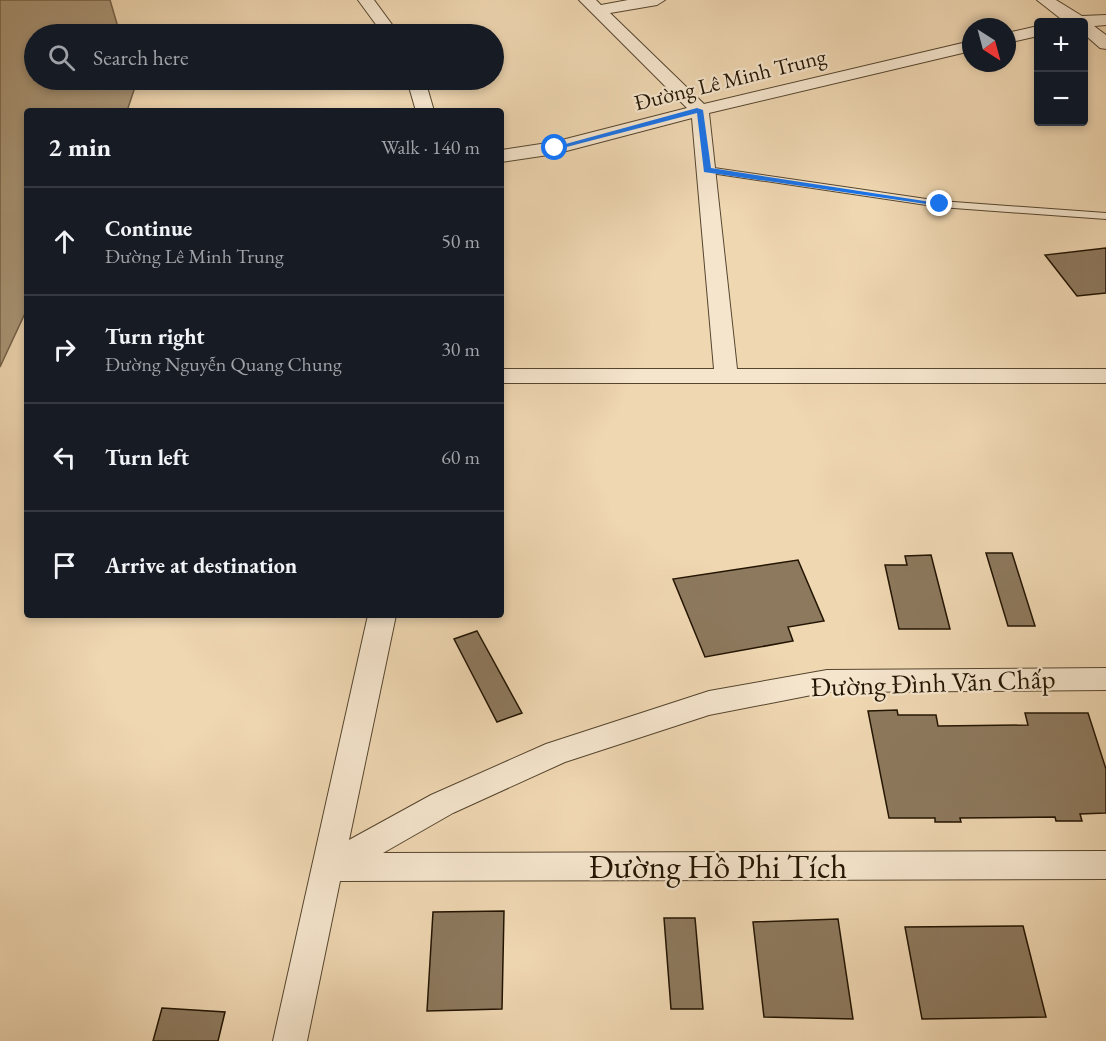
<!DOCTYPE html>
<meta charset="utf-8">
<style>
body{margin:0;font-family:"EB Garamond",serif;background:#242831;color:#f1f3f6}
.controls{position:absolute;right:18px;top:18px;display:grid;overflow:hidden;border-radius:6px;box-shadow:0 3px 9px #0003}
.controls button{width:54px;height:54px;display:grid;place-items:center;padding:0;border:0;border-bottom:2px solid #363941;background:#171b24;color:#f1f3f6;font:30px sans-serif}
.compass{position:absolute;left:962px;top:18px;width:54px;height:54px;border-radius:50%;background:#171b24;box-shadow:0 3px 9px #0003;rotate:144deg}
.stop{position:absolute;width:18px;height:18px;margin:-14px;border:4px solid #1a73e8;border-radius:50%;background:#fff}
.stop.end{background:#1a73e8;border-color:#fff;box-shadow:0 2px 6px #0008}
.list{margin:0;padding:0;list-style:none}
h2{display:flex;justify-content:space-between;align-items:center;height:78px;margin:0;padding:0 24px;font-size:26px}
h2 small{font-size:20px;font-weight:400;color:#9ea1a6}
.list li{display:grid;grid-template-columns:39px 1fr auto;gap:18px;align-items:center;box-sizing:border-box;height:108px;padding:0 24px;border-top:2px solid #363941}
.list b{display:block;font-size:22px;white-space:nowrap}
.list p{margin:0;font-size:20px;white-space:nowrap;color:#9ea1a6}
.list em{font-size:20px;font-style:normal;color:#9ea1a6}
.icon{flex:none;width:33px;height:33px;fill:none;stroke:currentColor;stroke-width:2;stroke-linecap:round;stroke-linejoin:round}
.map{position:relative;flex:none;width:1106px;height:1041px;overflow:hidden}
.search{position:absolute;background:#171b24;box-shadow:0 3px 9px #0003;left:24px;top:24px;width:480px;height:66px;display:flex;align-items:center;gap:15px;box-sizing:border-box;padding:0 21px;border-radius:33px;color:#9ea1a6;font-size:22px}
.panel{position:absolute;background:#171b24;box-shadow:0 3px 9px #0003;left:24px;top:108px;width:480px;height:510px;border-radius:6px}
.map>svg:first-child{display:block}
.water{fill:#a99576;stroke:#736148;stroke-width:1.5}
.building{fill:#8d795e;stroke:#221402;stroke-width:1.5}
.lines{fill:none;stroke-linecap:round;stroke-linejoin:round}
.lane-casing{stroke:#55452e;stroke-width:2}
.street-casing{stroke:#55452e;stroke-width:2}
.lane{fill:#f5e5cd;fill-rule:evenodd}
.street{fill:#f5e5cd;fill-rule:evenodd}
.route{fill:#1a73e8}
.labels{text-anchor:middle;stroke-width:4.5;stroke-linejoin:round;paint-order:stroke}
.far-street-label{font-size:22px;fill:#221402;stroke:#f5e5cd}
.street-label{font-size:27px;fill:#221402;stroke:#f5e5cd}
.near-street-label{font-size:33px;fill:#221402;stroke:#f5e5cd}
</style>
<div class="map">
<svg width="1106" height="1041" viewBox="0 0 1106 1041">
<rect width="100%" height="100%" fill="#efd7b2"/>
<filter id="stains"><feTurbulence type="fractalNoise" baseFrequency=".00333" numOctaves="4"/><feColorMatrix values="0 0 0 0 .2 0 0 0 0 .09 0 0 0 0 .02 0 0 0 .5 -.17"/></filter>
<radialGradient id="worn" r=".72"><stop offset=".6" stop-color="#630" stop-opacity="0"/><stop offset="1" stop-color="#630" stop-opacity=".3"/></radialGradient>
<path class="water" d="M0,0H110L120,34H34V80H131L134,90L127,111H27V309L0,367Z"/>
<path class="building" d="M1106,248V293L1077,296L1045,255Z
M986,553H1012L1035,626H1008Z
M931,555L950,629H899L885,565H907L905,556Z
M798,560L824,621L788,627L793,641L705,657L673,579Z
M477,631L522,713L497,722L454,639Z
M897,710L898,715H936L938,726L1028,725L1025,713H1088L1106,769V813L1080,814L1082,821H1056L1055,817L960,818L961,822H935V818H889L868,711Z
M504,911L502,1009L427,1011L433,912Z
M664,918H695L703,1009H671Z
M838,919L853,1019L764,1017L753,922Z
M1023,926L1046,1017L922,1019L905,927Z
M162,1008L225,1012L218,1041H153Z"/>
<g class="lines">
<defs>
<path id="lane" d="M707,167L940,201L1106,213V219L940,207L704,172L702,170Z"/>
<path id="street" d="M358,0H374L399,34H383Z
M579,0H596L601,5L628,0H665L657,5L610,13L704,104L971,41V51L709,113L737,369H1106V383H501V369H714L692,118L555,154L501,162V150L554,142L687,108Z
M1037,0H1056L1082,16L1106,15V25L1094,26L1106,35V49L1100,48L1084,34V22H1065Z
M1038,26V36L1007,43V33Z
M407,80H425L434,111H416Z
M368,615H396L349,840L431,795L546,744L709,691L827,670L1106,668V690L827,692L709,715L565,762L453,813L383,853L1106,851V879L340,881L307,1041H273Z"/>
</defs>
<use href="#lane" class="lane-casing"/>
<use href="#street" class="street-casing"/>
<use href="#lane" class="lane"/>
<use href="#street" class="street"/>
</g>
<path class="route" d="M697,108L703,110L711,168L944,204L940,206L704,172L697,113L555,150L551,148Z"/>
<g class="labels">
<g class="far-street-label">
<text transform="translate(730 79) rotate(-14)" y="8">Đường Lê Minh Trung</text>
</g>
<g class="street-label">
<text transform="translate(933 683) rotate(-2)" y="9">Đường Đình Văn Chấp</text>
</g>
<g class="near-street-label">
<text x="718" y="878">Đường Hồ Phi Tích</text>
</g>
</g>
<rect width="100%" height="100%" filter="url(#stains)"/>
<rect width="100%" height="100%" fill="url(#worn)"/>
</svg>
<div class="controls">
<button>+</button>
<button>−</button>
</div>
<svg class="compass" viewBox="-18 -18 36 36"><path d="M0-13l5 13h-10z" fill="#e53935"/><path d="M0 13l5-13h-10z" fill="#9ea1a6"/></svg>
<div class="stop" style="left:555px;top:148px"></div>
<div class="stop end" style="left:940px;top:204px"></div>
<div class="search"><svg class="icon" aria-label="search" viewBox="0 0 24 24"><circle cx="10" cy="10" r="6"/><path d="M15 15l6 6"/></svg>Search here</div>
<section class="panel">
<h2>2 min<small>Walk · 140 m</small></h2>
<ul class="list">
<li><svg class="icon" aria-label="ahead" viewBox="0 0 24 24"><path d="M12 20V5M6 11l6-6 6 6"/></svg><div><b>Continue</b><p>Đường Lê Minh Trung</p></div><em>50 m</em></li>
<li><svg class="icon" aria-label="right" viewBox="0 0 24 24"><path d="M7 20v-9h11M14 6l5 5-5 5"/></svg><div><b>Turn right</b><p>Đường Nguyễn Quang Chung</p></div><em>30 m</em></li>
<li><svg class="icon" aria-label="left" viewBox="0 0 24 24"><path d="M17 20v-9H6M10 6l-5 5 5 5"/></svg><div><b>Turn left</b></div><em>60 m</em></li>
<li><svg class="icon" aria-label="arrive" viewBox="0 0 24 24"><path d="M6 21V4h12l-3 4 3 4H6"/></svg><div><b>Arrive at destination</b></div></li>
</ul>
</section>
</div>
